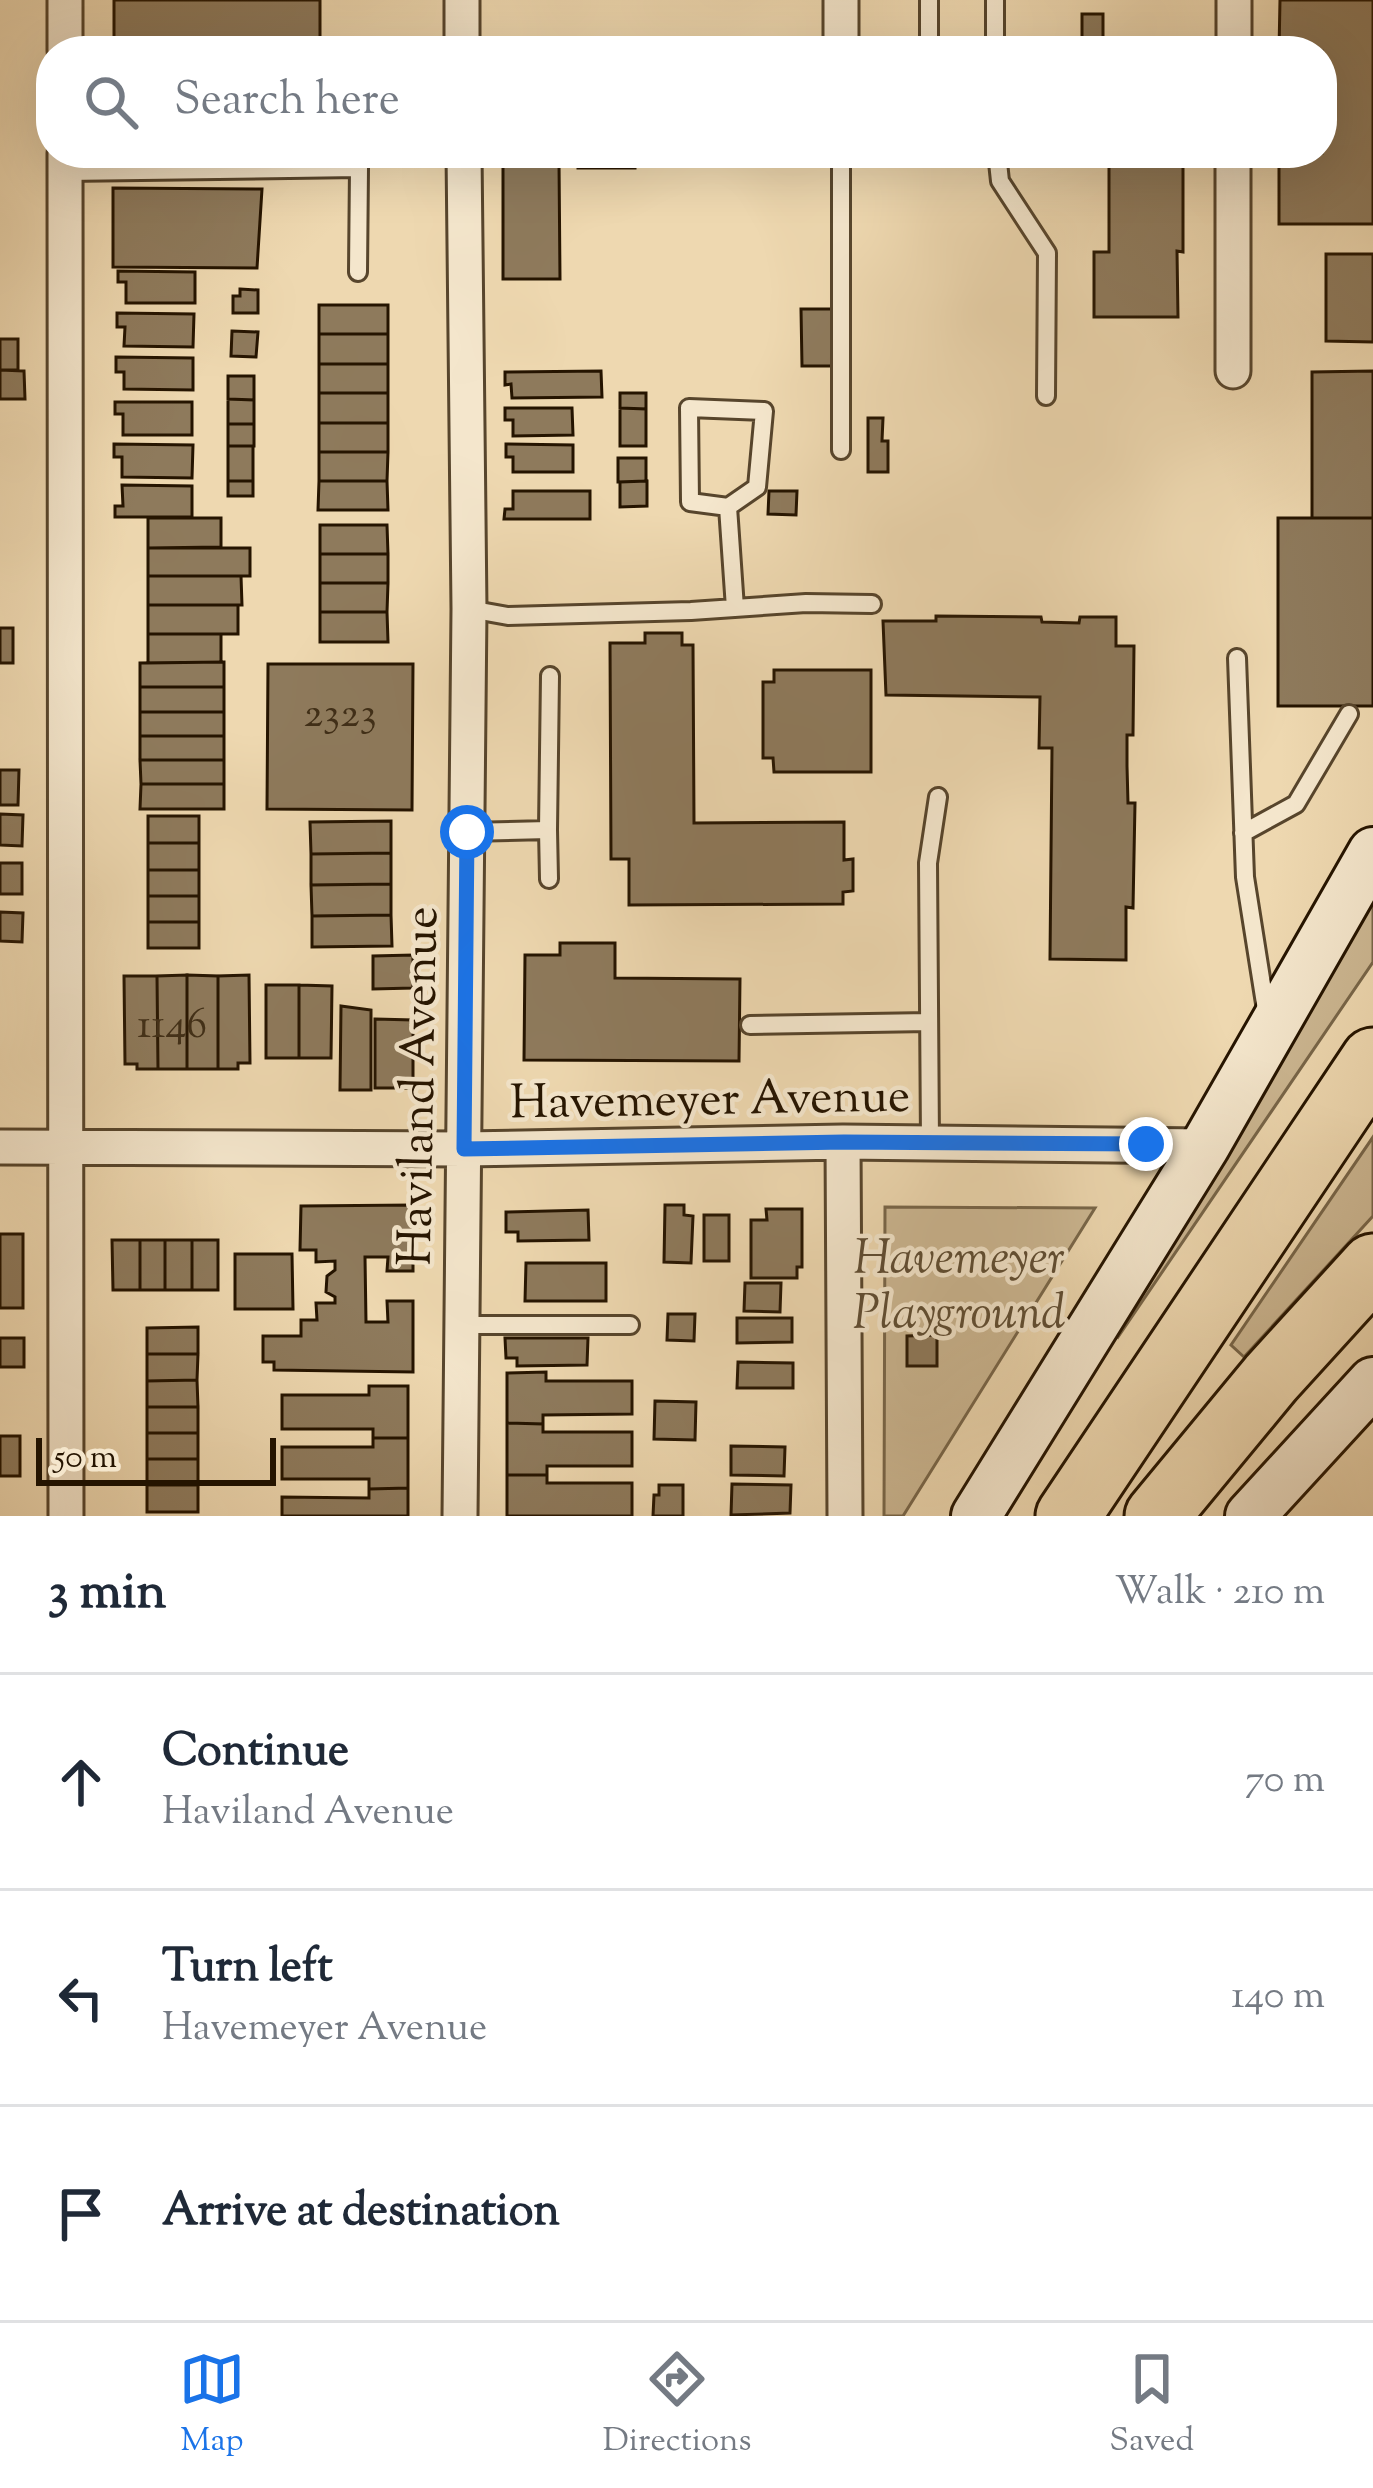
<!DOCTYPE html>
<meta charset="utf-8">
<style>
body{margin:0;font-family:"Sorts Mill Goudy",serif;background:#f2f2f3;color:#1f2937}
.scale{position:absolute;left:36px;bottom:30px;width:240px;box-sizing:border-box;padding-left:12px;border:6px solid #251400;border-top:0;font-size:33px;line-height:42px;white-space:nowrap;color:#251400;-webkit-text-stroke:9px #f4e6cc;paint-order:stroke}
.stop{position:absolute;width:36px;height:36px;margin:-27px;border:9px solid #1a73e8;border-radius:50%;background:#fff}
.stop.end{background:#1a73e8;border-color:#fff;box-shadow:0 3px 12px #0008}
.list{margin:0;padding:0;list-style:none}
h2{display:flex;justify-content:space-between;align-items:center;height:156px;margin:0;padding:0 48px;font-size:51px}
h2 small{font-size:39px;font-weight:400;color:#747a83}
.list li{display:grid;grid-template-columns:78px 1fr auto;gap:36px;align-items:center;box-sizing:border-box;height:216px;padding:0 48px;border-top:3px solid #e0e1e3}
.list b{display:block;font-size:45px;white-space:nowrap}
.list p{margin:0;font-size:39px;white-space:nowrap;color:#747a83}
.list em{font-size:39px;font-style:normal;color:#747a83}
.icon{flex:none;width:66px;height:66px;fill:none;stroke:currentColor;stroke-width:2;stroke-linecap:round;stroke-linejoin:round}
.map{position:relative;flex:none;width:1373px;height:1516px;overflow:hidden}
.search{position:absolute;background:#fff;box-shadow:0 12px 48px #0002;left:36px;right:36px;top:36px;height:132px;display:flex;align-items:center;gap:30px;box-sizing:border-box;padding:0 42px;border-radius:48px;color:#747a83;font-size:45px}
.sheet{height:804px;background:#fff}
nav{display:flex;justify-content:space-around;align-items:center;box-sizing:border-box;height:168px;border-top:3px solid #e0e1e3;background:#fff;font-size:33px;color:#747a83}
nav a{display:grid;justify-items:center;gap:6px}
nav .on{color:#1a73e8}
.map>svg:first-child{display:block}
.green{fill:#ccb792;stroke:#786649;stroke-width:3}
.building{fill:#8e7a5c;stroke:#251400;stroke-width:3}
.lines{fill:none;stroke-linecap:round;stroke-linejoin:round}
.service-casing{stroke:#57452c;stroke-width:22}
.minor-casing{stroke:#57452c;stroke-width:39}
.secondary-casing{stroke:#251400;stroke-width:54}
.motorway-casing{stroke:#251400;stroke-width:69}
.service{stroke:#f4e6cc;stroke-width:16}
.minor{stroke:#f4e6cc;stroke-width:33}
.secondary{stroke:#f4e6cc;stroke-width:48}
.motorway{stroke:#eed8b0;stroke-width:63}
.route{stroke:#1a73e8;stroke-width:15}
.labels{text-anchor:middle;stroke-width:9;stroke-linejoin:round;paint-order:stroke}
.number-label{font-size:42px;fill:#3f2e17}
.street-label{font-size:48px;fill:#251400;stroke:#f4e6cc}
.park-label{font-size:48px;font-style:italic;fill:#5f4d33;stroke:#f4e6cc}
</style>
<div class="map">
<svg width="1373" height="1516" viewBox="0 0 1373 1516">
<rect width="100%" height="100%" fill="#eed8b0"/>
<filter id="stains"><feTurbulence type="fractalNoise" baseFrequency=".00167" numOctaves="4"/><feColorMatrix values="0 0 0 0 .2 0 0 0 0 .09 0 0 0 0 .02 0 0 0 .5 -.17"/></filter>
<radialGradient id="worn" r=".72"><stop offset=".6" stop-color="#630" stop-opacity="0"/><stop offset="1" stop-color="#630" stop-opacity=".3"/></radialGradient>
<path class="green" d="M1373,894V962L1118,1337L1113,1331Z
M1373,1137V1216L1244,1357L1231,1345Z
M885,1207L1095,1208L903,1516H884Z"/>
<path class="building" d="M114,0H320V51H114Z
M1280,0H1373V224H1279V153H1322V51H1279Z
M1082,14H1103V40H1082Z
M503,153H635V168H578V161H559L560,279H503Z
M1109,153H1183V252L1177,251L1178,317H1094V252H1109Z
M113,188L262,189L257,268L113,267Z
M1326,254H1373V342L1326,341Z
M118,271L195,272V303H126V282H118Z
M240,289L258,290V313H233V296H240Z
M319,305H388V334H319Z
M801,309H833V366H802Z
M117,313L194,314L193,347L124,346L125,327H117Z
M232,331L258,332L256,357L231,356Z
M319,334H388V364H319Z
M0,339H18V370H0Z
M116,357L193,358V390L124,389V372H116Z
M319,364H388V393H319Z
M0,370L24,371L25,399H0Z
M601,371L602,397L512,398L511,384L505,385V372Z
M1373,371V518H1312V372Z
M228,376H254V400L228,399Z
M319,393H388V423H319Z
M620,393H646V409L620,408Z
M228,399L254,400V424H228Z
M115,402H192V435H123V414H115Z
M505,408H572L573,435L513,436V420H505Z
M620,408L646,409V446H620Z
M868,418H883L882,441H888V472H868Z
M319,423H388V452H319Z
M228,424H254V446H228Z
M114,444L193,445L192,478L122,477V457H114Z
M506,444L573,445V472H513V457H506Z
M228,446H253V481H228Z
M319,452H388L387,481H319Z
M618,458H646V481L618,482Z
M228,481H253V496H228Z
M319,481H387L388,510H318Z
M647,481V506L620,507V482Z
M122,485L192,486V517H115V506H123Z
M513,491H590V519H504L505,509H513Z
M769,491H797L796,515L768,514Z
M148,518H221V547L148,548Z
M1278,518H1373V706H1278Z
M320,525H387L388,554H320Z
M148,548H250V576H148Z
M320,554H388V583H320Z
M148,576H241L242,605H148Z
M320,583H388L387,612H320Z
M148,605H238V634H148Z
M320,612H387L388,642H320Z
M936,616L1041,617L1042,622L1079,623L1080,617H1116V646H1134L1133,735H1127V766L1128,803H1135L1133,908L1126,907V960L1050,959L1052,748H1039L1040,697L886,695L883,621H936Z
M0,628H13V663H0Z
M645,633H682V645H693L694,823L844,822V860L853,859V891L843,892V904L629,905V859H611L610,643H645Z
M148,634H221V662L148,663Z
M224,662V687H140V663Z
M268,664H413L412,810L267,809Z
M774,670H871V772H774L773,758H763V682H774Z
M140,687H224V712H140Z
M140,712H224V736H140Z
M140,736H224V760H140Z
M140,760H224V784H141Z
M0,770H19L18,805H0Z
M141,784H224V809H140Z
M0,814L23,815L22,846L0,845Z
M148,816H199V843H148Z
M391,821V853L311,854L310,822Z
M148,843H199V870H148Z
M391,853V884L311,885V854Z
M0,863H22V894H0Z
M148,870H199V896H148Z
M391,884V915L312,916L311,885Z
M148,896H199V922H148Z
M0,912L23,913L22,942L0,941Z
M391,915L392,946L312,947V916Z
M148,922H199V948H148Z
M560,943H615V978L740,979L739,1061L524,1060L525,955H560Z
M413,955V988L373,989V956Z
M187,975V1069H158L157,976Z
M187,975L218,976V1069H187Z
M249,975L250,1063H238V1069H218V976Z
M124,976H157L158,1069H137V1064H125Z
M266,985H299V1058H266Z
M299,985L332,986L331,1058H299Z
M341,1006L371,1010V1090H340Z
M375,1019L413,1020V1088H375Z
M413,1205V1271H387L388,1257H365L366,1322H388L387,1301H413V1372L274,1370V1362H263V1336H301V1320H317L316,1303H335V1297L326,1292L327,1276L335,1270V1261L316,1262V1250H300L301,1206Z
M665,1205H684V1215L693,1216L691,1263L664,1262Z
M766,1209H802V1267H797V1278H751V1220H767Z
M588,1210L589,1240L518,1241V1232H506V1212Z
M704,1215H729V1261H704Z
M0,1234H23V1308H0Z
M112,1240H140V1290H113Z
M140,1240H165V1290H140Z
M165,1240H192V1290H165Z
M192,1240H218V1290H192Z
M235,1254H292L293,1309H235Z
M526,1263H606V1301H525Z
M745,1283H781L780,1312L744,1311Z
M668,1314H695L694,1341L667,1340Z
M737,1318H792V1342L737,1343Z
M198,1327V1354H147V1328Z
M937,1335V1366H907V1336Z
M0,1338H24V1367H0Z
M505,1338H588L587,1365L517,1366V1358H506Z
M147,1354H198L197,1380L147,1381Z
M738,1362L793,1363V1388H737Z
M546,1372V1381H632V1414L543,1415V1424L507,1423V1373Z
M197,1380L198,1407H147V1381Z
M369,1386H408V1438H373V1429H282V1395H369Z
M655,1401L696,1402L695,1440L654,1439Z
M147,1407H198V1433H147Z
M507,1423L543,1424V1432H632V1466H547V1475H507Z
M147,1433H198V1459H147Z
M0,1436H20V1476H0Z
M373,1438H408V1488L369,1489V1479H282V1447H373Z
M731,1446L785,1447L784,1476L731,1475Z
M147,1459H198V1485H147Z
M507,1475H547V1483H632V1516H507Z
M732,1484L791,1485L790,1513L731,1515Z
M147,1485H198V1512H147Z
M659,1485H683V1516H653L654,1495H659Z
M408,1488V1516H282V1497L369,1498V1489Z"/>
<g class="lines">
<defs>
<path id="service" d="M361,51V48
M929,51V0
M995,51V0
M841,153V450
M997,153L1000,181L1047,253L1046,396
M65,172L359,168L360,153
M358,272L359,168
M728,507L757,487L764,411L689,408L690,502L728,507L735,608
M469,609L508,616L691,611L806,603L872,604
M1237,658L1245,877L1267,1016
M548,830L549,879
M467,832L548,830L550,676
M1243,833L1296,804L1349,714
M750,1025L929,1022
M930,1142L928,863L938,797
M462,1325H630"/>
<path id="minor" d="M65,0V51
M462,0V51
M841,0V51
M1234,51V0
M65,153L66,1516
M1233,371V153
M843,1142L845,1516
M0,1147L464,1149L843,1142L1205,1146
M460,1516L469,609L464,153"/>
<path id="secondary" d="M976,1516L1205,1146L1373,852
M1250,1516L1373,1382"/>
<path id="motorway" d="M1068,1516L1373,1060
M1157,1516L1271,1378L1373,1266"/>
</defs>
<use href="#service" class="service-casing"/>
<use href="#minor" class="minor-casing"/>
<use href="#secondary" class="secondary-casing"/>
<use href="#motorway" class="motorway-casing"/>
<use href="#service" class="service"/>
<use href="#minor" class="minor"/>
<use href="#secondary" class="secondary"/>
<use href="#motorway" class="motorway"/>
</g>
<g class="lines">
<path class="route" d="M467,832L464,1149L844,1142L1146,1144"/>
</g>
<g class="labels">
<g class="number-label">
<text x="340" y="726">2323</text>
<text x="172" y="1037">1146</text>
</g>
<g class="street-label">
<text transform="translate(416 1086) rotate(-89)" y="17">Haviland Avenue</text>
<text transform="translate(710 1097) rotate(-1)" y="17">Havemeyer Avenue</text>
</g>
<g class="park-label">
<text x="959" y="1272">Havemeyer<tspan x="959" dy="55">Playground</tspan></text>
</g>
</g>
<rect width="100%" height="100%" filter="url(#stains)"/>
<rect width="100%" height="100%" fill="url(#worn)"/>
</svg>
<div class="scale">50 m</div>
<div class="stop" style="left:467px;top:832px"></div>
<div class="stop end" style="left:1146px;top:1144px"></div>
<div class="search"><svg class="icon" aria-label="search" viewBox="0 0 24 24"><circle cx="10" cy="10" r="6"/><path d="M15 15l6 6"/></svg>Search here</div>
</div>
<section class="sheet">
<h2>3 min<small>Walk · 210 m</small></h2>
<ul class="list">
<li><svg class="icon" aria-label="ahead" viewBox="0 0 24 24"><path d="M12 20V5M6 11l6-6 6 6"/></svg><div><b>Continue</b><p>Haviland Avenue</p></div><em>70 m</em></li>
<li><svg class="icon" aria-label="left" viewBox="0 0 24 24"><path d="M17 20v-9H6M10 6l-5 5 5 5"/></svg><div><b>Turn left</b><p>Havemeyer Avenue</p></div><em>140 m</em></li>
<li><svg class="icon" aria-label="arrive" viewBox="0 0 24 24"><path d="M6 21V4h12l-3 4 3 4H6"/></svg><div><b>Arrive at destination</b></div></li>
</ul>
</section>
<nav>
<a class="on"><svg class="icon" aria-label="map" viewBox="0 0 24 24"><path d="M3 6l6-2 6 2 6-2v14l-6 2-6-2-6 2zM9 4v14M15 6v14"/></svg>Map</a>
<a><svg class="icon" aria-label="directions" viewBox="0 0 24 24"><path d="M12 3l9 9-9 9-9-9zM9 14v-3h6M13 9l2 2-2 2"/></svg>Directions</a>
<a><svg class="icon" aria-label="saved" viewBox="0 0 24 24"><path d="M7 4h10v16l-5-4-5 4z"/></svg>Saved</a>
</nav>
